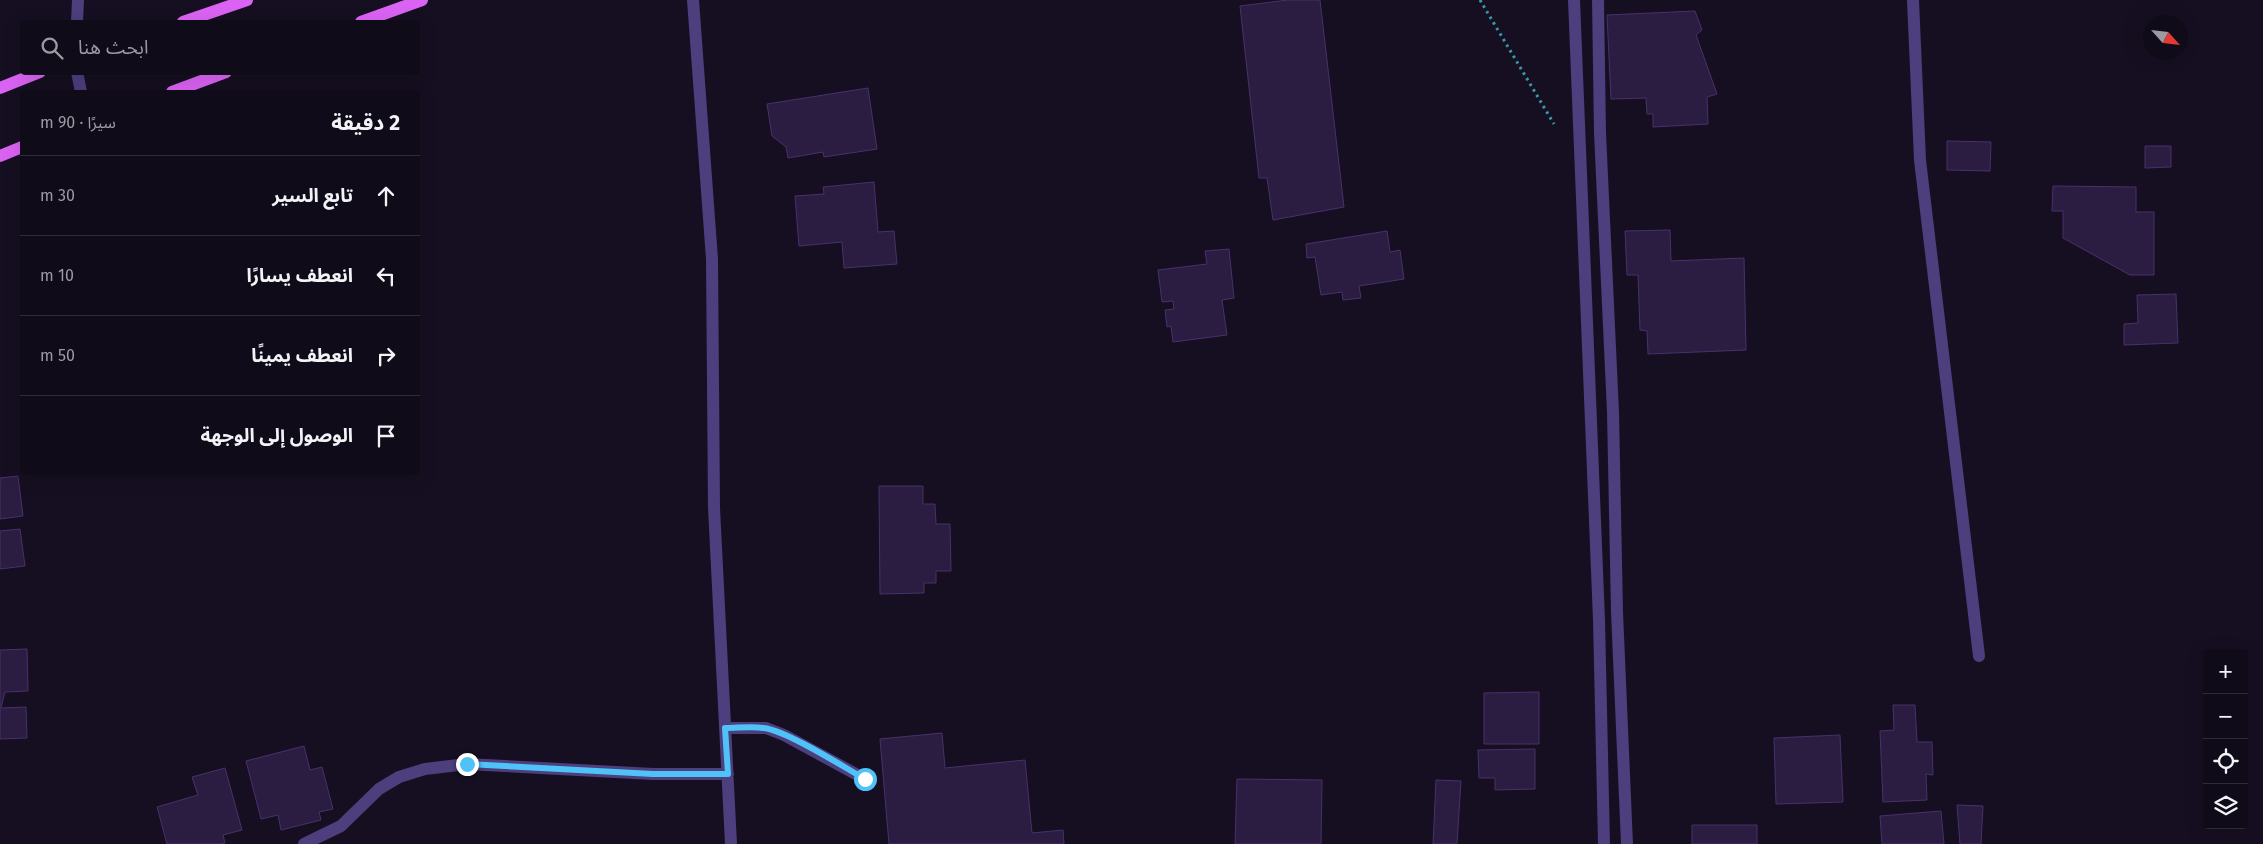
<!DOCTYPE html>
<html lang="ar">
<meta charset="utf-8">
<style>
body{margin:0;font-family:"Fira Sans","Noto Sans Arabic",sans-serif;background:#191422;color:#f1f3f6;direction:rtl}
.controls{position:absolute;right:15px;bottom:15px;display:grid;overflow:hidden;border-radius:5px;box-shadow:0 5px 20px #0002}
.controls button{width:45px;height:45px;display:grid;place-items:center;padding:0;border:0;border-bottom:1px solid #302b38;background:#100b19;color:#f1f3f6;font:25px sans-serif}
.compass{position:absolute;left:2143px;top:15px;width:45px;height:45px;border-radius:50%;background:#100b19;box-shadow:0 5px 20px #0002;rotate:117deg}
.stop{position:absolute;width:15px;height:15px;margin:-11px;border:4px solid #4fc3f7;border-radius:50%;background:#fff}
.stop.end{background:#4fc3f7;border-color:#fff;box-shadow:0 1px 5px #0008}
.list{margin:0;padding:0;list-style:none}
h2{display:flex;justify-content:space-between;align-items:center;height:65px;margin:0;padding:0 20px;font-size:21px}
h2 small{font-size:16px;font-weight:400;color:#9c9ba2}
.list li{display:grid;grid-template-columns:32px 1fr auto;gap:15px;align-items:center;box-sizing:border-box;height:80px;padding:0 20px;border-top:1px solid #302b38}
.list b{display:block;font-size:19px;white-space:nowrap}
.list em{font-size:16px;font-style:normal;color:#9c9ba2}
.icon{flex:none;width:28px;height:28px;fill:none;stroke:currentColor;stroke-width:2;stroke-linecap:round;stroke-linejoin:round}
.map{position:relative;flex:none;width:2263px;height:844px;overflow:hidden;direction:ltr}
.search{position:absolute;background:#100b19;box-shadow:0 5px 20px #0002;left:20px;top:20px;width:400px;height:55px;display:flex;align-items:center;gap:12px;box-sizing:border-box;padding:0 18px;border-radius:5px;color:#9c9ba2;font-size:19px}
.panel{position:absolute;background:#100b19;box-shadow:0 5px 20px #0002;left:20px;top:90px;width:400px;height:385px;border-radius:5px;direction:rtl}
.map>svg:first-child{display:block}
.building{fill:#2b1d41;stroke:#48316b}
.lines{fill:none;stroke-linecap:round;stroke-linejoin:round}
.path{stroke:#389bab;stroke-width:3;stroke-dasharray:2.5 4;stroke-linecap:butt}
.minor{stroke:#4d3e7d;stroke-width:12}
.major{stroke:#da63f3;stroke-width:12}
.route{stroke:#4fc3f7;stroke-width:6}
</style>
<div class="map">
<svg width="2263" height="844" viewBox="0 0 2263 844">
<rect width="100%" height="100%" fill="#160f21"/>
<path class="building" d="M1288,0H1320L1344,207L1273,220L1267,178H1259L1240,6Z
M1695,11L1702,30L1696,35L1717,94L1707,97L1708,124L1653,127V114H1647L1646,98L1611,99L1607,15Z
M868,88L877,149L824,157L823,152L788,158L786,147L772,136L767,104Z
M1947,141L1991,142L1990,171L1947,170Z
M2145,146H2171V167L2145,168Z
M874,182L878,232L894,231L897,264L844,268L842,242L799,246L795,196L824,194L823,187Z
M2053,186L2136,187V212H2154V275H2130L2063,238V211H2052Z
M1670,230L1671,261L1744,258L1746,350L1648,354L1647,331L1640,330L1638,275H1627L1625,231Z
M1387,231L1390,252L1400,250L1404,279L1359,286L1361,298L1343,300L1342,292L1321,295L1315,257L1307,258L1306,244Z
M1229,249L1234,298L1222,300L1227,335L1173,342L1171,326L1167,327L1165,310L1174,309L1173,301L1162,302L1158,270L1207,264L1205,251Z
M2176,294L2178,343L2124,345V324L2138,323L2137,295Z
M18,476L23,516L0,519V478Z
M879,486H923V504H935L936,524H950L951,571H936V583H924V593L880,594Z
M20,529L25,566L0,569V531Z
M27,649L28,691L5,692L1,708L26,707L27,738L0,739V650Z
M1539,692V744H1484V693Z
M1893,705H1915L1917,742H1932L1933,775L1926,774L1927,800L1883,802L1880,731L1894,730Z
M942,733L945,768L1025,760L1032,833L1063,830L1064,844H889L880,739Z
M1840,735L1843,802L1776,804L1774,738Z
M304,746L310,770L322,767L333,809L319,812L321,820L281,830L278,815L261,819L246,761Z
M1535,749V789L1495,790V778H1479L1478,750Z
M225,768L242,830L223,835L225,843L221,844H167L157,807L198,795L192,777Z
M1237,779L1322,780L1321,844H1235Z
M1436,780L1461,781L1457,844H1433Z
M1957,805L1983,806L1981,844H1960Z
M1941,811L1944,844H1882L1880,816Z
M1692,825H1757V844H1692Z"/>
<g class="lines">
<path class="path" d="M1480,0L1554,124"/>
<path class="minor" d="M693,0L712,259L714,508L731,844
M1574,0L1599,620L1604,844
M1598,0L1600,133L1613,412L1617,612L1627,844
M1913,0L1920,160L1979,656
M77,22L78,0
M77,72L81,92
M725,728H766L784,735L865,779
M304,844L341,826L379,789L399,777L425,769L467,764L653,774H728"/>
<path class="major" d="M183,22L247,0
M361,22L422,0
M0,88L40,72
M172,92L226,72
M0,156L22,147"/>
</g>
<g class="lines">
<path class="route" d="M467,764L653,774H728L725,728C738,728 751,726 764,728C787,731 842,766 865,779"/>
</g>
</svg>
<div class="controls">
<button>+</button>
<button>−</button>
<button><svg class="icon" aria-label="locate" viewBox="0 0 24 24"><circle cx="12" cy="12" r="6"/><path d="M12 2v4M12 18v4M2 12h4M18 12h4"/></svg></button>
<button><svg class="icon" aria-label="layers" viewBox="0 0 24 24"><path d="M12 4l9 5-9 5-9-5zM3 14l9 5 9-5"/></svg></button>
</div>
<svg class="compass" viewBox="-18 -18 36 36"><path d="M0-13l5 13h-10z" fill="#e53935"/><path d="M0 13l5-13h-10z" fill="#9c9ba2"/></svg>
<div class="stop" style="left:865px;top:779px"></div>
<div class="stop end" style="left:467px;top:764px"></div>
<div class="search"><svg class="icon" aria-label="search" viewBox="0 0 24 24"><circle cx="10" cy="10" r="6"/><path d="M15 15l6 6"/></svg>ابحث هنا</div>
<section class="panel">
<h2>2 دقيقة<small>سيرًا · 90 m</small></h2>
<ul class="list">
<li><svg class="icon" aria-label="ahead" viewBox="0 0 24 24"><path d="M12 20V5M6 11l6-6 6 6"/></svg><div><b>تابع السير</b></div><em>30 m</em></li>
<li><svg class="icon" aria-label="left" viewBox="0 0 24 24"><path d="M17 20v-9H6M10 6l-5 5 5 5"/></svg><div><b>انعطف يسارًا</b></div><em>10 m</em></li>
<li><svg class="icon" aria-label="right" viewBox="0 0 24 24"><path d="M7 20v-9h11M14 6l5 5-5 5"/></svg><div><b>انعطف يمينًا</b></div><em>50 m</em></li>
<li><svg class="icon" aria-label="arrive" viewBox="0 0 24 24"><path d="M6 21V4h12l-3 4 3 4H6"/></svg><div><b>الوصول إلى الوجهة</b></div></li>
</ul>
</section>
</div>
